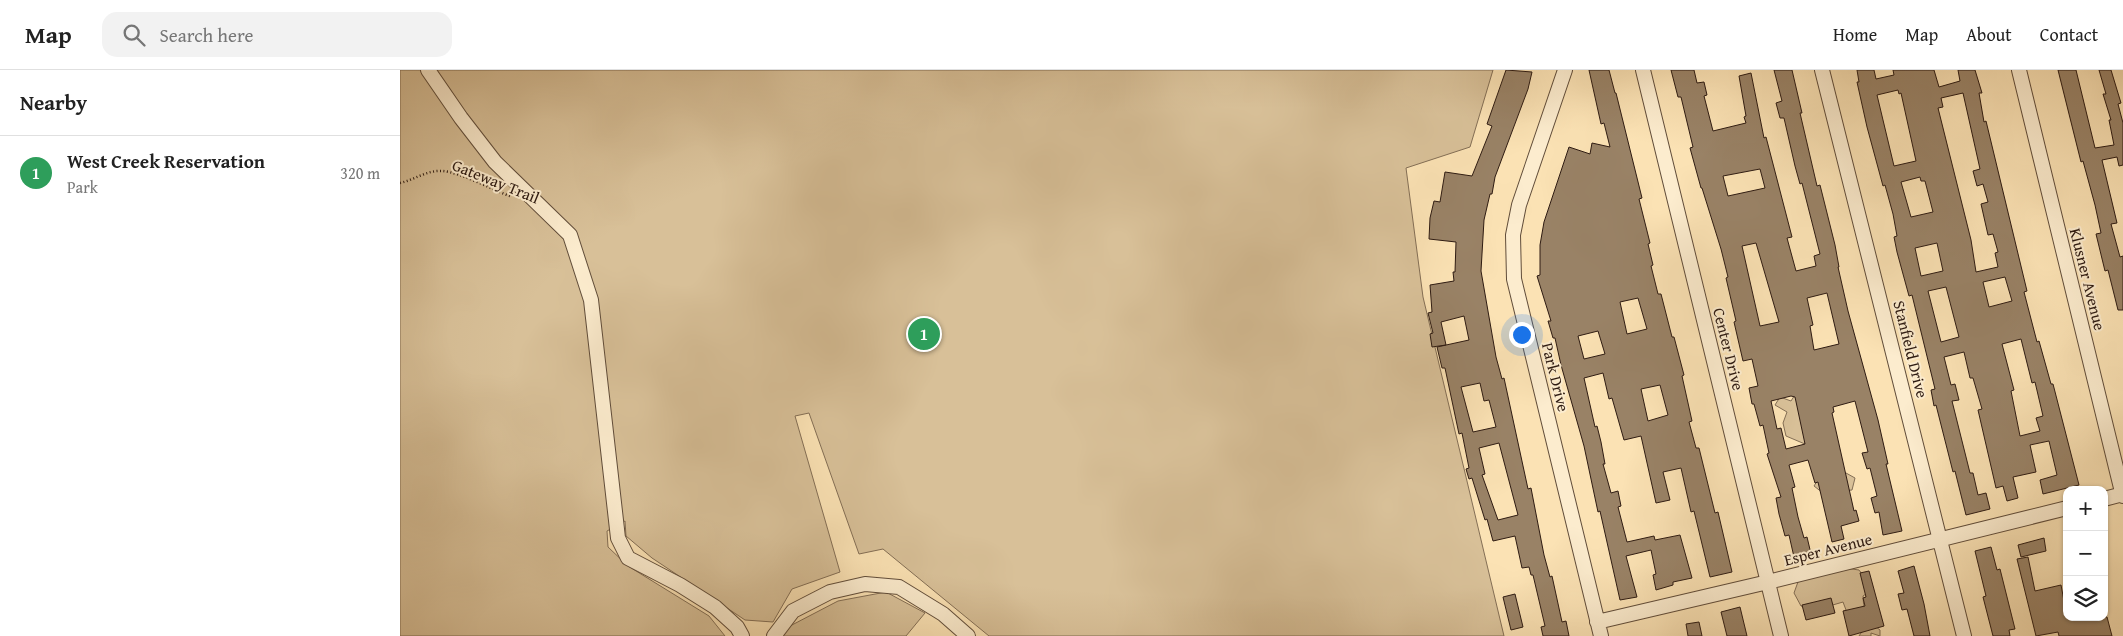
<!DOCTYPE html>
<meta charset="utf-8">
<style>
body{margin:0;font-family:"Gentium Book Plus",serif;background:#f2f2f2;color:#222}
.controls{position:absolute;right:15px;bottom:15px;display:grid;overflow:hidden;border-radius:10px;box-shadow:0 1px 4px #0004}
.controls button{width:45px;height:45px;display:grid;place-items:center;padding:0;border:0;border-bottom:1px solid #e0e0e0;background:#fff;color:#222;font:25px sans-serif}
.you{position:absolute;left:1121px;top:264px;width:18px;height:18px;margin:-12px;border:4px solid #fff;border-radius:50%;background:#1a73e8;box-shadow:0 0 0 8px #1a73e833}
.badge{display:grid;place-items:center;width:32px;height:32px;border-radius:50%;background:#8f2418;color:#fff;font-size:16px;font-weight:700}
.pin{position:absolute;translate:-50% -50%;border:2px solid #fff;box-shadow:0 1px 5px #0006}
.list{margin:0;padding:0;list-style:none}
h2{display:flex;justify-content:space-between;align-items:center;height:65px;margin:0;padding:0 20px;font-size:21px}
h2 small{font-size:16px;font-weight:400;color:#767676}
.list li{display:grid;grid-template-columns:32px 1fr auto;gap:15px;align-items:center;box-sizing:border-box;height:75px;padding:0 20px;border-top:1px solid #e0e0e0}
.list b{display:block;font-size:19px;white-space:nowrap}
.list p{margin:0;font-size:16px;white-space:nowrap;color:#767676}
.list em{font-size:16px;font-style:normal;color:#767676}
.icon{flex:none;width:28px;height:28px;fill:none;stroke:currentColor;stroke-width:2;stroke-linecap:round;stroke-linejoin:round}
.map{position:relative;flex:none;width:1723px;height:566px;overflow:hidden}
header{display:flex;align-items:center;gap:30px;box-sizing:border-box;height:70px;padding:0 25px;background:#fff;border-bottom:1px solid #e0e0e0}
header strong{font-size:24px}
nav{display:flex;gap:28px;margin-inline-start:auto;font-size:18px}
.search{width:350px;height:45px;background:#f2f2f2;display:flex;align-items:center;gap:12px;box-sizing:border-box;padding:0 18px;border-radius:15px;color:#767676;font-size:19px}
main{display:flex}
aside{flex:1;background:#fff}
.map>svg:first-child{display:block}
.green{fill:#d8c098;stroke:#836e55}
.building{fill:#998266;stroke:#2e1b12;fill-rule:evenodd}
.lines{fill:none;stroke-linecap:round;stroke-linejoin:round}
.minor-casing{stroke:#614d3a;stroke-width:16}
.path{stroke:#2e1b12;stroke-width:2.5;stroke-dasharray:1 2.5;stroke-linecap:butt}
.minor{stroke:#fcecce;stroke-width:14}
.labels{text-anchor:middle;stroke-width:4;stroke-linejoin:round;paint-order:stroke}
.street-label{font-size:16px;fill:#2e1b12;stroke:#fcecce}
</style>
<header>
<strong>Map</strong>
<div class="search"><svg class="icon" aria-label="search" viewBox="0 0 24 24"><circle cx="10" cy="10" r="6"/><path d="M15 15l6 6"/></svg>Search here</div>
<nav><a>Home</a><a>Map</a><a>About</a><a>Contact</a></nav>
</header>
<main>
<aside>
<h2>Nearby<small></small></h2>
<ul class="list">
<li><span class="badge" style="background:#2e9e5b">1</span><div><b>West Creek Reservation</b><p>Park</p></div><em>320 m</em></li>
</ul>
</aside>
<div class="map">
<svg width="1723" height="566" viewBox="0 0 1723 566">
<rect width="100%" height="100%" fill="#fbe2b4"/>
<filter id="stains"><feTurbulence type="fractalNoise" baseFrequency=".004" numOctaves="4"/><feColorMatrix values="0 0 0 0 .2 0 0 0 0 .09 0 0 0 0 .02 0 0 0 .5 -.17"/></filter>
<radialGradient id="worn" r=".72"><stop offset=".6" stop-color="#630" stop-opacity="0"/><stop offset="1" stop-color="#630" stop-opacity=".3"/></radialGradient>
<path class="green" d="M0,0H1093L1070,77L1006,98L1023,227L1104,566H589L483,479L459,484L409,343L395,346L440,502L392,519L373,552L345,550L252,488L226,466L225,451L207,461L208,477L228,496L309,546L325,566H0Z
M1398,320L1437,408L1446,403L1455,408L1452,420L1423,423L1414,416L1424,400L1412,377L1386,366L1383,353L1387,342L1375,335L1380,327L1391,331Z
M1445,498L1459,500L1469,513L1470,521L1463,526C1464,543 1465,549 1480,560V566L1471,563V566H1459L1463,560L1446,540L1443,532L1419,539L1401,536L1394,523L1399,509Z
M486,522L525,543L506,566H382L390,556L438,531Z"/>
<path class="building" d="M1106,0L1132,2L1128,19L1095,107L1092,124H1090L1084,150L1081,201L1096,287L1102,309L1104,308L1128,419L1131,418L1144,485L1150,507L1152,506L1162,552L1166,551L1169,566H1143L1141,557L1145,556L1133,505H1131L1129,497L1122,498L1115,466L1093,471L1087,449L1085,450L1072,408L1069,409L1066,399L1069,398L1062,363L1059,364L1045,298H1042L1037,277L1069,270L1064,246L1041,252L1046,275L1032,277L1030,264L1033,263L1028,243L1032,242L1030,215L1054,211L1053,202H1055L1056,172L1029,169L1030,148L1034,131L1040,132L1045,102L1072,106L1092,56L1087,54ZM1080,313L1084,331L1089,330L1096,357L1073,362L1061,317ZM1099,373L1118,445L1098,450L1082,405L1085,404L1079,378Z
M1189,0H1209L1215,23H1216L1242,128L1239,129L1250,173L1248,174L1253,195L1251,196L1258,224H1261L1272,267H1274L1284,305L1282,306L1292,351L1289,352L1296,378H1299L1315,443L1318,442L1332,502L1310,507L1294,441L1291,442L1281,398L1263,402L1270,430L1256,433L1241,366L1224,370L1212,328L1209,329L1203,303L1184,308L1195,357L1197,356L1201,372L1205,394H1203L1211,423L1218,421L1221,436L1218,437L1227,472L1254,466L1255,470L1280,465L1292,508L1273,512V515L1256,520L1253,505L1256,504L1251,480L1226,486L1237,527L1220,530L1200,441L1198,442L1184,376L1161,295L1155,268H1153L1148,251H1151L1137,206L1140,205V175L1144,152L1169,77L1190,84L1192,73L1210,77L1204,53L1201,54ZM1238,228L1247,259L1227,264L1220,232ZM1198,261L1205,284L1184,289L1178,266ZM1260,315L1268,345L1248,351L1241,319Z
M1271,0H1294L1297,13L1304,12L1307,25L1304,26L1313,61L1346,53L1344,47L1346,46L1339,6L1351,3L1364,68L1366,67L1392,167L1387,168L1396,201L1416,196L1414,186L1420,184L1402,113L1400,114L1395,96L1384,48H1380L1376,33L1382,31L1374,0H1392L1402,43H1400L1417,116L1420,115L1435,175L1439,197H1438L1448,241L1478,350L1488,394H1486L1502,461L1483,465L1479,442L1475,443L1471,428L1477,426L1470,398L1467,399L1462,383L1468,382L1455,331L1433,337L1434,342L1432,343L1454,441L1456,440L1459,451L1441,456L1444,469L1432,472L1418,412L1415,413L1408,390L1389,395L1395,417L1392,418L1398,447L1404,468L1407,467L1412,488L1402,490L1400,485L1394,487L1389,465L1385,466L1379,444L1376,428L1381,427L1367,384L1369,383L1363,355L1360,356L1354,334H1352L1349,318L1358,316L1352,289L1343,291L1334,252L1336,251L1326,208L1328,207L1321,179L1302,118H1301L1290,78L1293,77L1281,27H1278ZM1360,99L1365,118L1328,126L1323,106ZM1356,173L1379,252L1360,256L1342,176ZM1427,223L1439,274L1414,280L1410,256L1413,255L1407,228ZM1391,326L1395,327L1405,374L1386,379L1381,358L1377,359L1371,331Z
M1457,0H1474L1476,9L1494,5L1493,0H1534L1539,17L1560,11L1558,0H1575L1582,23H1579L1584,52L1586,51L1627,221L1624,222L1637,272L1639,271L1651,314H1653L1679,415L1643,424L1640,410L1657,405L1649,371L1630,375L1636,402L1613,407L1618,428L1607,431L1603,416L1596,418L1578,340L1582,339L1573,308H1570L1564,282L1544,287L1551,315L1555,314L1559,330L1552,331L1570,403H1573L1578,425L1586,423L1590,439L1566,445L1555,401L1553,402L1536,335L1534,336L1531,320L1535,319L1512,225L1509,226L1497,182L1494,167L1497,166L1493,144L1485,115L1483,116L1467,57L1457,12H1459ZM1498,20L1499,24L1501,23L1516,91L1494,96L1477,25ZM1563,23L1580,99L1573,101L1577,116L1583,114L1588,132L1581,134L1588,165L1593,164L1598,182L1595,183L1598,197L1576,202L1571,170L1538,38L1543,37L1541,28ZM1520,107L1521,111H1525L1533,142L1511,147L1501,112ZM1537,173L1543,201L1521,206L1515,178ZM1605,207L1612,231L1589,237L1583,212ZM1546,217L1559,267L1541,272L1528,221ZM1621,269L1632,313L1635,312L1643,346L1636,348L1640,361L1620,366L1611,321L1614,320L1602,274Z
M1658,0H1676L1695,78L1714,75L1709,50H1711L1703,24H1706L1699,0H1711L1721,33L1718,34L1723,53V95L1719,96L1717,87L1702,90L1717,153L1711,154L1720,187L1723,186V240H1718L1708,200L1705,201L1696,164L1701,163L1695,135L1683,91L1681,92Z
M1644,468L1646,481L1621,487L1618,475Z
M1591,477L1597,500L1600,499L1615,559L1609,560L1610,566H1593L1583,527L1586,526L1575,481Z
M1628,487L1635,521L1661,515L1667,547H1707L1712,566H1659L1658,562L1636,566L1617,489Z
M1514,496L1524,534L1530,566H1514L1507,539L1502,540L1498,524L1504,523L1498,501Z
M1469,501L1484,556L1449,566L1443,541L1465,536L1463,528L1466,527L1460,503Z
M1115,524L1123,557L1111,560L1103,527Z
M1431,528L1435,543L1406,550L1402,535Z
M1340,537L1347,566H1327L1321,542Z
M1299,552L1302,566H1288L1286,554Z"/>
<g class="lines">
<defs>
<path id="minor" d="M28,0L61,48L95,92L170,165L191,230L218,468L228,488L280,515L315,537L337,557L342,566
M1165,0L1119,135L1113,165L1114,209L1201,566
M1243,0L1381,566
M1422,0L1564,566
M1619,0L1723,426
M1704,429L1723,424
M1197,552L1368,512L1667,438
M374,566L393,541L430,522L465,514L499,517L543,544L568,566"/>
</defs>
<use href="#minor" class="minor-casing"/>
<path class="path" d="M0,113C14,110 27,100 42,101C60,102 93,120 112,127"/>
<use href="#minor" class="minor"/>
</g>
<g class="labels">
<g class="street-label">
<text transform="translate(96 111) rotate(22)" y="6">Gateway Trail</text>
<text transform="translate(1688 209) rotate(76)" y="6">Klusner Avenue</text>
<text transform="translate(1329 279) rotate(76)" y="6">Center Drive</text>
<text transform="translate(1511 279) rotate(76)" y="6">Stanfield Drive</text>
<text transform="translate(1156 307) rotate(76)" y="6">Park Drive</text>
<text transform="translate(1428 479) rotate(-14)" y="6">Esper Avenue</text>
</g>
</g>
<rect width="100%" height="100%" filter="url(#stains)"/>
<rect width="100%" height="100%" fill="url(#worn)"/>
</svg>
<div class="controls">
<button>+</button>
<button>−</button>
<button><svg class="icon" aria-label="layers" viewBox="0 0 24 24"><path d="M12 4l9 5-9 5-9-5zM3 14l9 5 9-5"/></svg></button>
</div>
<div class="you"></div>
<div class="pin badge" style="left:524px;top:264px;background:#2e9e5b">1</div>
</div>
</main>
